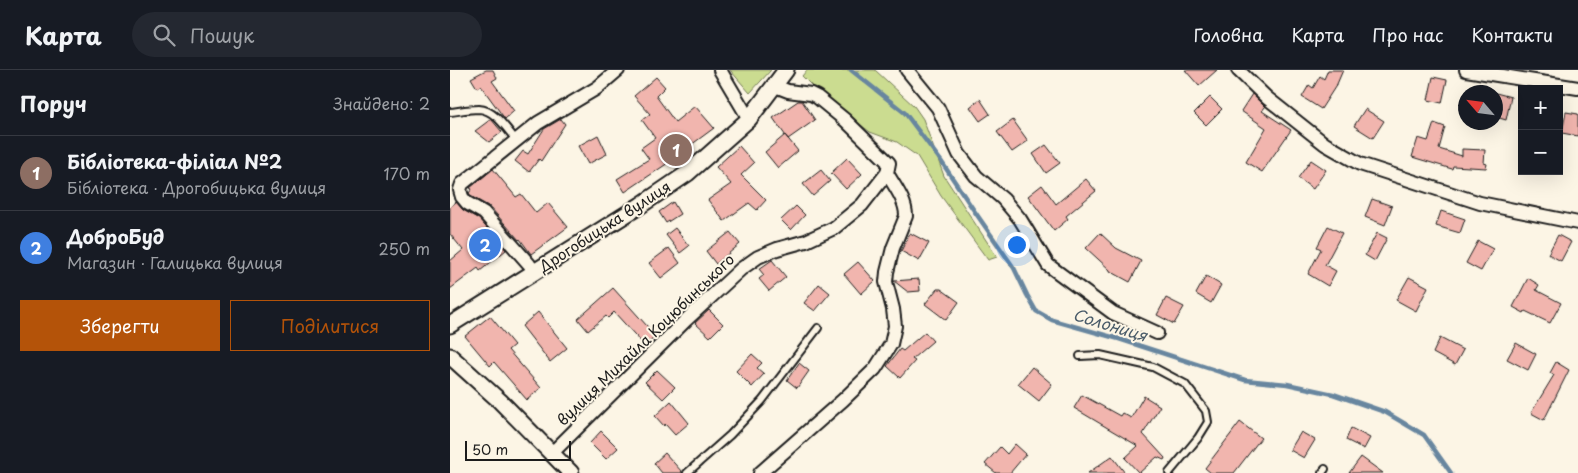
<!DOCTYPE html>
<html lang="uk">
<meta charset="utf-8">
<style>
body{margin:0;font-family:"Playpen Sans",sans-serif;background:#242831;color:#f1f3f6}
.controls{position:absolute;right:15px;top:15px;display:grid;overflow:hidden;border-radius:0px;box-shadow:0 5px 20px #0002}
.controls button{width:45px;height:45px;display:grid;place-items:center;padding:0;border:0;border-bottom:1px solid #363941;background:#171b24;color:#f1f3f6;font:25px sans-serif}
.compass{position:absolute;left:1008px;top:15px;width:45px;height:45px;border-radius:50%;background:#171b24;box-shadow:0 5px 20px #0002;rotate:298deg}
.scale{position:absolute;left:15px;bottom:12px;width:106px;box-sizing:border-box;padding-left:5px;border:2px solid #1c1c1c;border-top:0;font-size:14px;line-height:18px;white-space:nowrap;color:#1c1c1c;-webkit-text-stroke:4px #fcf5e5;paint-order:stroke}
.you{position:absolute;left:566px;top:174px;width:18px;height:18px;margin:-12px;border:4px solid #fff;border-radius:50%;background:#1a73e8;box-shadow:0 0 0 8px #1a73e833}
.badge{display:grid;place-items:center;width:32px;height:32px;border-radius:50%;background:#b45309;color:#fff;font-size:16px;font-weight:700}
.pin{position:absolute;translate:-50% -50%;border:2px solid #fff;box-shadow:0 1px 5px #0006}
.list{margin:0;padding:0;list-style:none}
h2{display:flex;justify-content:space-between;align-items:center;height:65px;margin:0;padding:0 20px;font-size:21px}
h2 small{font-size:16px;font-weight:400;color:#9ea1a6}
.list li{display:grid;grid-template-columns:32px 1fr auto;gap:15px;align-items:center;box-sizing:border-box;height:75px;padding:0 20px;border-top:1px solid #363941}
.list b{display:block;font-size:19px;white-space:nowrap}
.list p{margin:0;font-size:16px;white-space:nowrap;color:#9ea1a6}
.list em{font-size:16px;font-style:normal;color:#9ea1a6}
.actions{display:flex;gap:10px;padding:15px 20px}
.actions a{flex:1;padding:11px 0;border:1px solid #b45309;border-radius:0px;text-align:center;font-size:18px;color:#b45309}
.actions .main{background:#b45309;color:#fff}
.icon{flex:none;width:28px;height:28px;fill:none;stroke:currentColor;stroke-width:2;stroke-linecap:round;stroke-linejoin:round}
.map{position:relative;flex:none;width:1128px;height:403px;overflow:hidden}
header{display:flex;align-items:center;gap:30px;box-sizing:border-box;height:70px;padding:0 25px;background:#171b24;border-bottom:1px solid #363941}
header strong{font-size:24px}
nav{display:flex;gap:28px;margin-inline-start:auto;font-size:18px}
.search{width:350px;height:45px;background:#242831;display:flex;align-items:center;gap:12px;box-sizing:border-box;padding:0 18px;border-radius:28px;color:#9ea1a6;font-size:19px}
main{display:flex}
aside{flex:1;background:#171b24}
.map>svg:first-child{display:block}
.green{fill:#cbdc90;stroke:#747c56}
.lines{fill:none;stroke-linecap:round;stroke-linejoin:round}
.stream{stroke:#67869f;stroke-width:4.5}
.building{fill:#f1b5ae;stroke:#1c1c1c}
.service-casing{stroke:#1c1c1c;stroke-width:10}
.minor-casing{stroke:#1c1c1c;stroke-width:16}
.tertiary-casing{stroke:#1c1c1c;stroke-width:19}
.service{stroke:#fcf5e5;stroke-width:6}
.minor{stroke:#fcf5e5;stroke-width:12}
.tertiary{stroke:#fcf5e5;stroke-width:15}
.labels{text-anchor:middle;stroke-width:4;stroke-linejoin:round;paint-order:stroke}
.street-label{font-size:15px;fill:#1c1c1c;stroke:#fcf5e5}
.water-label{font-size:16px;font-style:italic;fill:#485a68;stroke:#fcf5e5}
</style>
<header>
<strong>Карта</strong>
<div class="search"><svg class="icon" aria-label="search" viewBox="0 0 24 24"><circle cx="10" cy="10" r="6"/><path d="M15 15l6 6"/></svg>Пошук</div>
<nav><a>Головна</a><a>Карта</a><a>Про нас</a><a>Контакти</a></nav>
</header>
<main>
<aside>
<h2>Поруч<small>Знайдено: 2</small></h2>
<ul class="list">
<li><span class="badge" style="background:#8d6e63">1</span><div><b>Бібліотека-філіал №2</b><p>Бібліотека · Дрогобицька вулиця</p></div><em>170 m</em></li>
<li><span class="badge" style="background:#3f7fe0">2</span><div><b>ДоброБуд</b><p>Магазин · Галицька вулиця</p></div><em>250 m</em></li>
</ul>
<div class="actions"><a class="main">Зберегти</a><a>Поділитися</a></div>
</aside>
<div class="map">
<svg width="1128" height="403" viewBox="0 0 1128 403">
<rect width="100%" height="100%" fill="#fcf5e5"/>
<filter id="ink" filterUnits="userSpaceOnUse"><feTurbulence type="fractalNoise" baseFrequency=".02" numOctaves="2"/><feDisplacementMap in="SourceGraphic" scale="10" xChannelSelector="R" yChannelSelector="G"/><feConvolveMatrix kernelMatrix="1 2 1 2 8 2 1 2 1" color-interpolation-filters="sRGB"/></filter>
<g filter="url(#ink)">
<path class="green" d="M280,0H321L300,23Z
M357,0H425L464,36L473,49L494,106L547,187L538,190L491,126L467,86L447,72L420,62L366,20L352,6Z"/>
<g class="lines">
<path class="stream" d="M401,0L455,43L491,91L525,142L564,198L577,225L586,241L602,250L669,269L795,310L837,314L883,324L935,342L974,365L1001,403"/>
</g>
<path class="building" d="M36,0H43L47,8L42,11L64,41L55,49L31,16L27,18L21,8Z
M735,0H767L749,16Z
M878,0H893L887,14L871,39L852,27L859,15L863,18L870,6L874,9Z
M206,7L215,17L206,26L225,52L245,36L264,58L218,92V93L175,122L167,109L199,89L191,78L205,68L192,50L200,44L184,26Z
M983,7L997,10L992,33L978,30Z
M1046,23L1061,27L1056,50L1046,47Z
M802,24L815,37L812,41L841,60L812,102L796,92L816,58L791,41Z
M760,27L772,39L756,55L744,43Z
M530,29L540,44L530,51L520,37Z
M348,31H352L365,50L338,69L323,48Z
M915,39L934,51L923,68L904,56Z
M1116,42L1128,44V66L1112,63Z
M41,49L52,62L39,72L25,61Z
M111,49L115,54L91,91L89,89L79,102L65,91L73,81L78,84L94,59Z
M563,50L578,71L562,82L547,62Z
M984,53L995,57L989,79L1012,86V79L1035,80L1034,93L1037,94L1036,98L1003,96L1002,99L962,87L968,68L978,71Z
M148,65L157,84L138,94L128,76Z
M335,65L348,81L328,98L315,82Z
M596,75L610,93L596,103L583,84Z
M289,76L304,93L291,105L316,130L307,140L299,133L274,151L258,130L281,114L266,97Z
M397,88L412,104L396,119L381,103Z
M861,90L876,100L863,119L848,108Z
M43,99L66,127L71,124L86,143L98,133L118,157L81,184L70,169L69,170L40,137L22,127L19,123L22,119L20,118Z
M371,100L380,111L363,126L353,114Z
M636,109L646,121L616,146L618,149L604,161L578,126L592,115L606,134Z
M922,129L942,136L935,155L915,147Z
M6,132L13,140L29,149L56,180L30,201L28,198L0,219V191L13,180L0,164V137Z
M223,132L230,144L216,153L209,142Z
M346,136L355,145L341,160L331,150Z
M991,141L1015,149L1010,163L986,156Z
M878,156L892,163L875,195L886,201L878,216L858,204L871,179L867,177Z
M225,158L239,176L230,183L216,165Z
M280,162L290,174L266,194L256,181Z
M460,163L479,173L469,191L451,181Z
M650,163L666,178L691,191L680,212L660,201V200L636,178Z
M927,163L937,168L925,191L915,185Z
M1108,165L1121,172L1111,191L1098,184Z
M1028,171L1043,179L1031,201L1016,193Z
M219,178L230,193L211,208L199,193Z
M322,190L336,207L319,221L309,209L314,205L309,199Z
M408,192L425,211L411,224L394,204Z
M756,206L771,215L761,233L746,224Z
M959,207L978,217L966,241L946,230Z
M1078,208L1089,215L1086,220L1111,233L1100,253L1075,241L1074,243L1063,237Z
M469,209L470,221L458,222L444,211Z
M369,214L380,223L365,241L354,233Z
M163,218L206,266L195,276L164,242L158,248L156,246L138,261L128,249Z
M487,219H491L509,232L496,250L475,234Z
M716,228L734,237L724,254L707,245Z
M259,240L273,254L260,267L245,253Z
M88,242L117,278L100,292L72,256Z
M40,246L64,275L58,280L91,318L77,330L44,292L40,296L15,266Z
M475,262L483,271L462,289L465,291L450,308L437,296L450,279L453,281Z
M990,268L1013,280L1005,295L983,283Z
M1066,273L1086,284L1078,300L1057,289Z
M302,284L312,293L307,298L314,304L302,317L286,301Z
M1106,292L1119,300L1094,350L1081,343L1104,305L1100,303Z
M349,293L359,301L347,318L337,310Z
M582,297L602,314L589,331L568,314Z
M207,300L225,317L213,329L195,312Z
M632,325L670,346L672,343L681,348L694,326L710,336L693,364L715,388L714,390L707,387L689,403L675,388L688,376L624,338Z
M221,331L239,353L225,365L215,354L214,356L205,346Z
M790,352L811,368L784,403H761L755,398Z
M901,358L920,368L914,379L896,370Z
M151,361L168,378L156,389L140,373Z
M851,362L865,370L854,388L840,380Z
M565,374L576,384L560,403H546L535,394L550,377L557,384Z
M215,383L232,402V403H212L204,393Z
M662,386L675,403H638Z
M911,387L933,403H899Z"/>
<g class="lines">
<defs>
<path id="service" d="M0,42C9,41 19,39 29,39C45,40 56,58 66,70
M630,286L650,285L703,297L735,314L756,341L758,352L748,368L719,403
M237,403L280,365L312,331L368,258
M872,403L875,399"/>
<path id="minor" d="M270,0L299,49
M457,0L488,38L509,84L526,106L553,129L570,149L598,195L663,243L707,263
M788,0L817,28L875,74L910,94L1030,133L1128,153
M1016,0L1128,18
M85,203L79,194L34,143L17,133L12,127L10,120L12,114L88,53L147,18L168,0
M102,383L236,250L291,199L308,187L327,179L356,171L384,158L412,135L437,103L439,93L395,50L367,27L361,24L338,21L325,16
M310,403L393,330L425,299L441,274L445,256L443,239L436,212L437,202L443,178L456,146C456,130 444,116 437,103"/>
<path id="tertiary" d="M0,255L191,135L238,103L299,49L336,0
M0,286L50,331L121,403"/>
</defs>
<use href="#service" class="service-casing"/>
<use href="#minor" class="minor-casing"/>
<use href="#tertiary" class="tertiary-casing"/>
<use href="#service" class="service"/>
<use href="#minor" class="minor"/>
<use href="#tertiary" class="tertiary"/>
</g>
</g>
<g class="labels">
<g class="street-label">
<text transform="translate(155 157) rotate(-33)" y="5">Дрогобицька вулиця</text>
<text transform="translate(196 270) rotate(-44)" y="5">вулиця Михайла Коцюбинського</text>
</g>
<g class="water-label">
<text transform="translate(660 255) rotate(17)" y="6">Солониця</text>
</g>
</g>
</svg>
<div class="controls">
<button>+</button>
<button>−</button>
</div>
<svg class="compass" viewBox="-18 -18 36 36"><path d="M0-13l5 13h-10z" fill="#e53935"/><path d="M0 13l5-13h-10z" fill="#9ea1a6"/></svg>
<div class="scale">50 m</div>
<div class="you"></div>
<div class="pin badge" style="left:226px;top:80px;background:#8d6e63">1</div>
<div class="pin badge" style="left:35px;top:175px;background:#3f7fe0">2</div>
</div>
</main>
